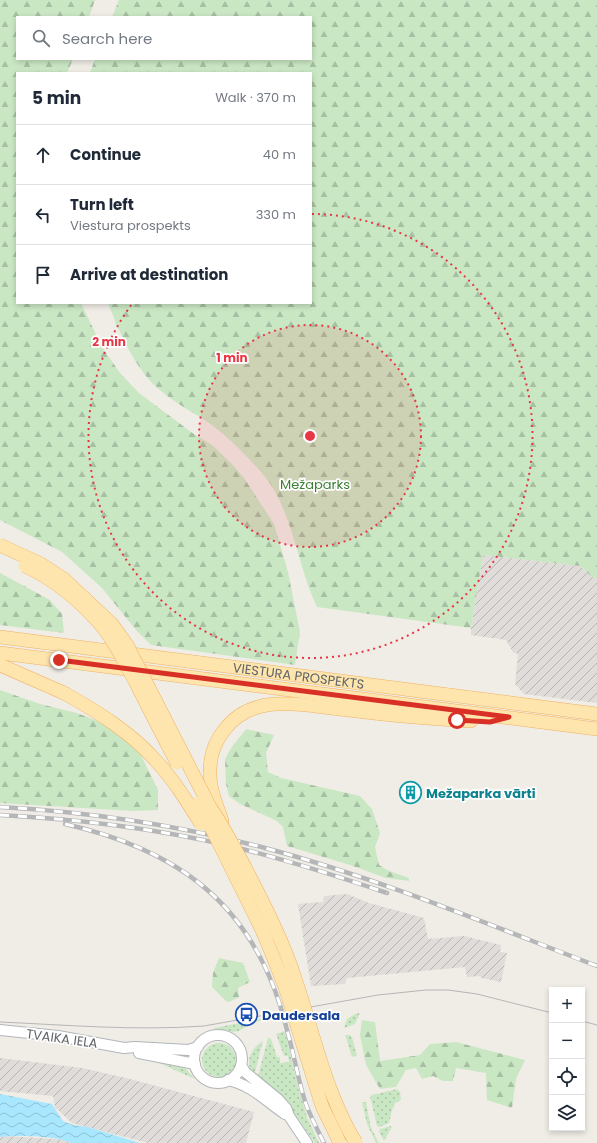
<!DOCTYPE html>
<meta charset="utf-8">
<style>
body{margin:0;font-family:Poppins,sans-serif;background:#f6f6f7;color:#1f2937}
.controls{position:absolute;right:12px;bottom:12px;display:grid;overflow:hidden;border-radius:0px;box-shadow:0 2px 6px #0003}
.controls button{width:36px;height:36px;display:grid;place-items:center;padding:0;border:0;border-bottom:1px solid #e0e1e3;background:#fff;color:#1f2937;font:20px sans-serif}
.stop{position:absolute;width:12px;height:12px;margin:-9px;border:3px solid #d93025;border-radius:50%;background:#fff}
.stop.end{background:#d93025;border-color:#fff;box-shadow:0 1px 4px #0008}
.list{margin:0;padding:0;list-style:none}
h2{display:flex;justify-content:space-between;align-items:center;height:52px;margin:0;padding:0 16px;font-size:17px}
h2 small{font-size:13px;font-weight:400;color:#747a83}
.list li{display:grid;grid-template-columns:26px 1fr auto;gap:12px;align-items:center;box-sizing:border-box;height:60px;padding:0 16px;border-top:1px solid #e0e1e3}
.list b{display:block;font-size:15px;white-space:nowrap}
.list p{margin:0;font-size:13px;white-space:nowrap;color:#747a83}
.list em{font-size:13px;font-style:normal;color:#747a83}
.icon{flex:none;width:22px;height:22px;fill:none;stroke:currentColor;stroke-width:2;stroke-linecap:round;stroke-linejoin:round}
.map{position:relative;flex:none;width:597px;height:1143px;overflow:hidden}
.search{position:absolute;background:#fff;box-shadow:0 2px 6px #0003;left:16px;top:16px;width:296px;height:44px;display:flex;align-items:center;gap:10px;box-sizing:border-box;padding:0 14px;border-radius:0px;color:#747a83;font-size:15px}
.panel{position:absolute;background:#fff;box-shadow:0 2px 6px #0003;left:16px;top:72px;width:296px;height:232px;border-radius:0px}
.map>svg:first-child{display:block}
.industrial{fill:url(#industrial-furrows)}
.green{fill:url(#green-dots)}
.forest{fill:url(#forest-firs)}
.water{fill:url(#water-waves)}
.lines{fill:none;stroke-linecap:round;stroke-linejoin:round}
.tertiary-casing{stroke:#b2b6b9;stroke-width:12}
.primary-casing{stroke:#f0b160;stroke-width:14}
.tertiary{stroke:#fff;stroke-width:10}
.primary{stroke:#fee5ae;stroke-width:13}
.tram{stroke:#b5b6b7;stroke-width:1}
.rail-casing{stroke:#b5b6b7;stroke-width:4.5}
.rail{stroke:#fff;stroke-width:3;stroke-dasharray:9;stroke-linecap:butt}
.primary-bridge-casing{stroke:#f0b160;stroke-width:14;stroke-linecap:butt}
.primary-bridge{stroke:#fee5ae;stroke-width:13}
.route{stroke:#d93025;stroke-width:5}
.ring{fill:none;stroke:#e83644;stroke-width:2;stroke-dasharray:2 4}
.labels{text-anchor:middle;stroke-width:3.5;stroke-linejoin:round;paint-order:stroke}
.park-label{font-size:13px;fill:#3d8035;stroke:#fff}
.street-label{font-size:13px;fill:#5e6467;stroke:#fff}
.culture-label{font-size:13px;font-weight:bold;fill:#0d838f;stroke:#fff;text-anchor:start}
.transit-label{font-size:13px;font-weight:bold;fill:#164399;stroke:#fff;text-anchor:start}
.centre{fill:#e83644;stroke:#fff;stroke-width:2}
.ring-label{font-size:12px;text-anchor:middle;font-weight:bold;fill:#e83644;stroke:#fff;stroke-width:3.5;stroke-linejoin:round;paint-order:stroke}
</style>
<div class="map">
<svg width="597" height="1143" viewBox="0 0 597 1143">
<defs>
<pattern id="industrial-furrows" width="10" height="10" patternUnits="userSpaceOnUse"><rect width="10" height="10" fill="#dfdcd9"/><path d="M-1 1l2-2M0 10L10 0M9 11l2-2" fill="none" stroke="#b8b6b4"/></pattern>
<pattern id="green-dots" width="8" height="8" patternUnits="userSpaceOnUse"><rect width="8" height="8" fill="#cae7c4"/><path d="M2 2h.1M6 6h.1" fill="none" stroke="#a7bfa3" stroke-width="1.8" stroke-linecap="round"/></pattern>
<pattern id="forest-firs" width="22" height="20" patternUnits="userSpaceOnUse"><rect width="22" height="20" fill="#cae7c4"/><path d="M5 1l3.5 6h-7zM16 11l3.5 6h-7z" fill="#a7bfa3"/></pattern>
<pattern id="water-waves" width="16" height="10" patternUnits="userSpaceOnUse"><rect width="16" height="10" fill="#a9e7fe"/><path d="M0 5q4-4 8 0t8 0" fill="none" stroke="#8dbfd1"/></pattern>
</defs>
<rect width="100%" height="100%" fill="#f0ede7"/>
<path class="industrial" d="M483,555L580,566L592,577L597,578V703L524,694L515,684L518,654L513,652L506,640L471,635V628Z
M347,894L369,903L424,918L428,939L464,936L501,945L500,952L507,953L501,982L482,978L479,976L467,977L465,967L347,978L345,984L311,986L298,904L323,902L324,896Z
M0,1058L82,1068L126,1078L254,1112L246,1143H148L72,1123L55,1107L53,1096L0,1091Z
M6,1136L54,1139L66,1140L71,1143H0V1137Z"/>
<path class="green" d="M360,1013L355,1024L344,1028L347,1019L355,1014Z
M276,1016L253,1023L239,1031L234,1032L215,1029L214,1028Z
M285,1031L298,1087L307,1117L319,1143H315L288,1105L258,1076L268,1038L271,1039L277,1057H280V1063L289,1062L288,1056H284L276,1034Z
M345,1035H350L352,1037L357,1056L352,1057Z
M263,1041L255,1072L254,1074C243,1063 252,1047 263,1041Z
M202 1060a17 17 0 1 1 34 0a17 17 0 1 1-34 0Z
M157,1060L168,1065L185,1068L195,1079L157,1062Z
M397,1089L400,1092L401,1100L395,1103L392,1110L389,1123L379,1127L377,1126L370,1096L372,1095Z
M362,1102H366L371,1128L379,1143H376L367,1124Z
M390,1126L392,1127L384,1141L379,1132L380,1129Z"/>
<path class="forest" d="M0,0H95L89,17H17V59H73L67,73H17V303H81L102,347L120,373L139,393L191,432L212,445L231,463L244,478L274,524L288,572L300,632L295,665L151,645L136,630L102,588L62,552L0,520Z
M119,0H597V578L592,577L580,566L483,555L471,628L317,607C313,598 309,589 306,579C296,548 286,503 266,478C249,458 230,438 209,423C193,412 175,403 161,391C136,371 119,332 108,303H311V73H90L95,59H311V17H112Z
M0,573L50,600L62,614L64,633L0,625Z
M0,690L40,704L77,713L95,720L113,729L141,755L158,790V810L132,811L0,803Z
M246,729L274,735L266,753L268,772L281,778L360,796L372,809L380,833L375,847L379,865L389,871L409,878V881L386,878L350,865L287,846L283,827L277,821L240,804L229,796L226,784L225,759L231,748Z
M219,958L243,963L250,982L238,988L239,997L231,1001L227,1002L212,987L213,973Z
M362,1020L375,1022L380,1061L420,1055L430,1044L456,1042L525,1060L516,1079L512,1108L487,1100L486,1073L456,1068L453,1081H443L433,1076L422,1079L416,1068L406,1070L396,1087L380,1089L366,1065L360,1035Z"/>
<path class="water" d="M0,1094L52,1104L63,1121L73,1125L88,1127L140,1143H71C59,1136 15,1135 0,1137Z"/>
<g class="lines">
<defs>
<path id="tertiary" d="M0,1030L58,1036L124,1048L135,1047L188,1050L198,1047
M194 1059a24 24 0 1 1 48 0a24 24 0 1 1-48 0Z
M139,1053L195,1064
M241,1065L245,1072L278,1099L286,1108L289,1116L307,1143
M228,1080C250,1084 267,1102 285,1114"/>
<g id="primary">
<path id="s1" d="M0,637L597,714"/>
<path d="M0,653L597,729"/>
<path d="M0,665L64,693"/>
<path d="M222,821C217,805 209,789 210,771C210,756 215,741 225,729C249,698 288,702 323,707C340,709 357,711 374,713C406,717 438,719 471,721"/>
</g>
</defs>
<use href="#tertiary" class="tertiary-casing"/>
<use href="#primary" class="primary-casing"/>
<use href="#tertiary" class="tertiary"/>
<use href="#primary" class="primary"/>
<path class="tram" d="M582,1021L597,1025
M0,1022C68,1025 136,1031 204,1026L378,995L426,990H448L477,994L552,1013"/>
<defs>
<path id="rail" d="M0,807C89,812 178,825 265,848C378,878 487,924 597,966
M0,815C76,819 152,828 226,845C281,858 334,875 387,893
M65,824C171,848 246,898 280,1005C285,1022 290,1040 294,1058C298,1074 301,1091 307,1107C312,1119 318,1131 324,1143"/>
</defs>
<use href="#rail" class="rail-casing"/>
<use href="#rail" class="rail"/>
<defs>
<path id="primary-bridge" d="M0,545L41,564L64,579L112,624L127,645L210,807C224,828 236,850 248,873C266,908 284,943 296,981C314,1035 326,1094 356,1143
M25,566C53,579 80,601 100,624C115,641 124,662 135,681C149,709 163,736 177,763
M64,693C98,712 132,733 157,762C174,780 188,803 201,824
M199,803L262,930L274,959L285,987L322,1106L340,1143"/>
</defs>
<use href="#primary-bridge" class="primary-bridge-casing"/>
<use href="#primary-bridge" class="primary-bridge"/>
</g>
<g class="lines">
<path class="route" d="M59,660L509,717L490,722L457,720"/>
</g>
<circle cx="310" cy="436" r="111" fill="#e83644" fill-opacity=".12"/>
<g class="ring">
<circle cx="310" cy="436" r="111"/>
<path d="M312 214A222 222 0 1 1 132 304"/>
</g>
<defs>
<symbol id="building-ring" viewBox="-11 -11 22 22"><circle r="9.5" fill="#fff" stroke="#0f9aa8" stroke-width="1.5"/><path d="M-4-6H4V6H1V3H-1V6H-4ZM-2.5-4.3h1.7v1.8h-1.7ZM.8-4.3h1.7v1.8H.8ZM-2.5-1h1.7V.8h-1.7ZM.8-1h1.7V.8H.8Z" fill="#0f9aa8"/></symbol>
<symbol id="bus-ring" viewBox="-11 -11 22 22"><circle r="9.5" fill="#fff" stroke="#1a4fb4" stroke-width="1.5"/><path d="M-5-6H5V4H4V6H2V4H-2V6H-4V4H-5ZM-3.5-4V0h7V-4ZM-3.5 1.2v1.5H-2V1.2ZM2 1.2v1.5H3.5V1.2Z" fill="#1a4fb4"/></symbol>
</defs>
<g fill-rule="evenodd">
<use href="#building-ring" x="398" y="780" width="25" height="25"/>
<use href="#bus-ring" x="234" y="1002" width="25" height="25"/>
</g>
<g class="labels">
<g class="park-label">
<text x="315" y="489">Mežaparks</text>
</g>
<g class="street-label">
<text dy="5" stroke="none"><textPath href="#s1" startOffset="301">VIESTURA PROSPEKTS</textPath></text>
<text transform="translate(62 1038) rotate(8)" y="5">TVAIKA IELA</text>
</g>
<g class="culture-label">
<text x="426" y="798">Mežaparka vārti</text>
</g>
<g class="transit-label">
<text x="262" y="1020">Daudersala</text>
</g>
</g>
<circle cx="310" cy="436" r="6" class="centre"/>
<g class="ring-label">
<text x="109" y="346">2 min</text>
<text x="232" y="362">1 min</text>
</g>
</svg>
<div class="controls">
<button>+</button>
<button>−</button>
<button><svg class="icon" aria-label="locate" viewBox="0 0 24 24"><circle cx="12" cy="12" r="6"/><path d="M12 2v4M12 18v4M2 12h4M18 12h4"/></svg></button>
<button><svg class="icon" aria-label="layers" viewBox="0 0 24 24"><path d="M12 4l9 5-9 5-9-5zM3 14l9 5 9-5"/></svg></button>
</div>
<div class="stop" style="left:457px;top:720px"></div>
<div class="stop end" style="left:59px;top:660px"></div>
<div class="search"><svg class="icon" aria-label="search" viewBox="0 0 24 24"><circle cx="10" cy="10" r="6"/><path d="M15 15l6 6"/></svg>Search here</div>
<section class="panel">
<h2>5 min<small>Walk · 370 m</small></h2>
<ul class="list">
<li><svg class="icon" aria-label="ahead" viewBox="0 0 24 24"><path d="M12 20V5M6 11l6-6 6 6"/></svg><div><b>Continue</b></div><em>40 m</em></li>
<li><svg class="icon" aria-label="left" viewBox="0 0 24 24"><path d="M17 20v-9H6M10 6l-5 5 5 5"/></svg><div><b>Turn left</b><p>Viestura prospekts</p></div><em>330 m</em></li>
<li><svg class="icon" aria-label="arrive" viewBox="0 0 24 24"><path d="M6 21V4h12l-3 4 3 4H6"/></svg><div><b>Arrive at destination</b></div></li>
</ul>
</section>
</div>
